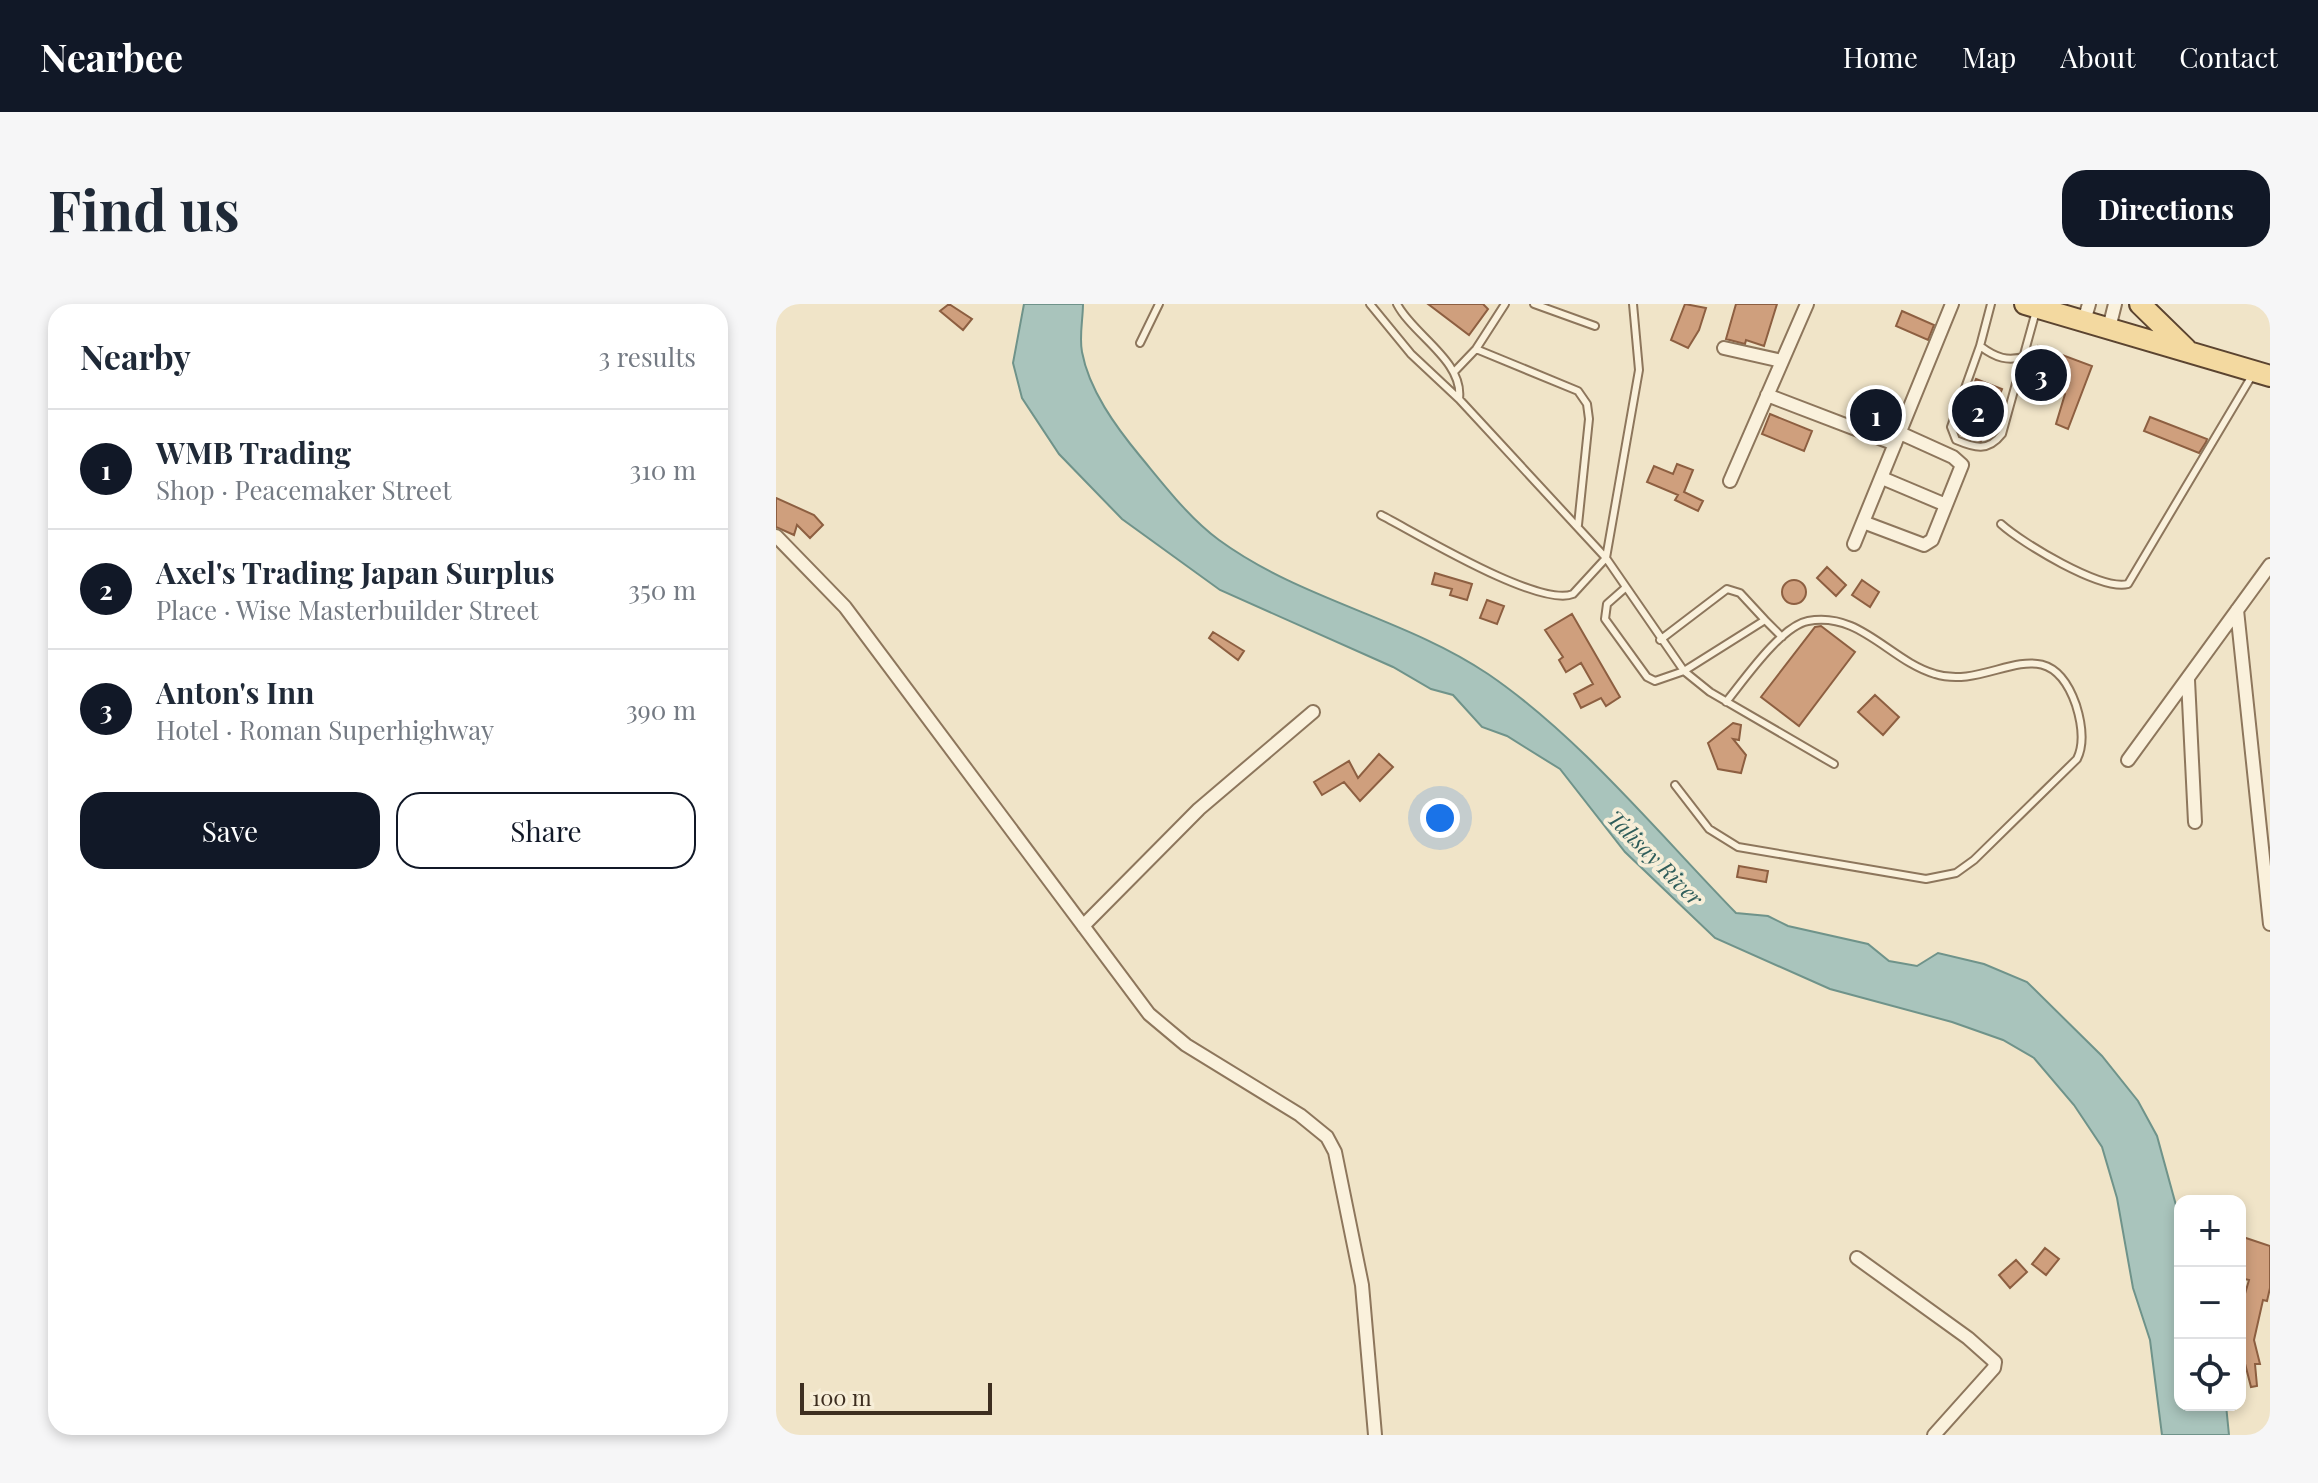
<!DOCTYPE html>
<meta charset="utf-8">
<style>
body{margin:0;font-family:"Playfair Display",serif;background:#f6f6f7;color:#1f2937}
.controls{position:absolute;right:24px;bottom:24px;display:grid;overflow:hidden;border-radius:16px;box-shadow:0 4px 12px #0003}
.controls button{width:72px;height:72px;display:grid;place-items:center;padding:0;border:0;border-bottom:2px solid #e0e1e3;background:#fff;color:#1f2937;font:40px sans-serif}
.scale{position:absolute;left:24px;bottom:20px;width:192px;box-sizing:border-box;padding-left:8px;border:4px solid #3d2e20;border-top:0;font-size:22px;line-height:28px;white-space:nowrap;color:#3d2e20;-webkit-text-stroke:6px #f7eed8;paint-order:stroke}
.you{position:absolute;left:664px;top:514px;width:28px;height:28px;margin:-20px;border:6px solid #fff;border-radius:50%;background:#1a73e8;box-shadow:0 0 0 12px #1a73e833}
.badge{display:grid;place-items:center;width:52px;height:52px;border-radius:50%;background:#111827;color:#fff;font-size:26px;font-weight:700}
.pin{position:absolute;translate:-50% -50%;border:4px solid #fff;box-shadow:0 2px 8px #0006}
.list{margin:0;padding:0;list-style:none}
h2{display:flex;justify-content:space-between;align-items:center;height:104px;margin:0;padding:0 32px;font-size:34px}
h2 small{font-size:26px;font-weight:400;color:#747a83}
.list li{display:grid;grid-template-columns:52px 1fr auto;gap:24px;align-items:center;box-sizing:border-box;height:120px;padding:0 32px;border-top:2px solid #e0e1e3}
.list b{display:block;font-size:30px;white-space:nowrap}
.list p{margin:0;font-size:26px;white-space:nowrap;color:#747a83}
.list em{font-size:26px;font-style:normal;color:#747a83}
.actions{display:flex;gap:16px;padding:24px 32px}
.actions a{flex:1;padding:18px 0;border:2px solid #111827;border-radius:24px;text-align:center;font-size:28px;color:#111827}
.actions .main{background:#111827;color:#fff}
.icon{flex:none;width:44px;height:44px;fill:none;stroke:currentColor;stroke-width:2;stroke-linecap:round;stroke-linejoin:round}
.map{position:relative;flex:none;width:1494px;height:1131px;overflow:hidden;border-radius:24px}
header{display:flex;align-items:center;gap:48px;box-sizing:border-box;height:112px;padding:0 40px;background:#111827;color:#fff}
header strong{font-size:38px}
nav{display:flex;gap:44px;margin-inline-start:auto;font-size:28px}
.intro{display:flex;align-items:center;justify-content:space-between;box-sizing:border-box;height:192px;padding:0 48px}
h1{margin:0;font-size:56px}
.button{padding:20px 36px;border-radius:24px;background:#111827;color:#fff;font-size:28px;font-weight:700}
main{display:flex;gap:48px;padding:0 48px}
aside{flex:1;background:#fff;border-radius:24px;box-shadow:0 4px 12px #0003}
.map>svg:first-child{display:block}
.water{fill:#a9c4bc;stroke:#6f938a;stroke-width:2}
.building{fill:#cf9f7d;stroke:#8d5f41;stroke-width:2}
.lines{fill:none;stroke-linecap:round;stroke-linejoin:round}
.lane-casing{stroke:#8d765c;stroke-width:10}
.street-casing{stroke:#8d765c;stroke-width:16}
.primary-casing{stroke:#5b4430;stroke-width:24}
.lane{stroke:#faf1dc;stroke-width:6}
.street{stroke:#faf1dc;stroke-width:12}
.primary{stroke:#f3d9a0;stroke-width:20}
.labels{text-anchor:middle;stroke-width:8;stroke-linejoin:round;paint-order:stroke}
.water-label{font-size:22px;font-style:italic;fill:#2f5d5a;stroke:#f7eed8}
</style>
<header>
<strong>Nearbee</strong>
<nav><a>Home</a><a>Map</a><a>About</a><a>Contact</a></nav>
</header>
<div class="intro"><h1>Find us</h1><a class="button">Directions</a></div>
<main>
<aside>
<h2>Nearby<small>3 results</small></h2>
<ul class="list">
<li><span class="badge">1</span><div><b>WMB Trading</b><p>Shop · Peacemaker Street</p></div><em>310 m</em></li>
<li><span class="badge">2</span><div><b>Axel's Trading Japan Surplus</b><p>Place · Wise Masterbuilder Street</p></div><em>350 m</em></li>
<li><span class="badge">3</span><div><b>Anton's Inn</b><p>Hotel · Roman Superhighway</p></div><em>390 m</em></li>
</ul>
<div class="actions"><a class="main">Save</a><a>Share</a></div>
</aside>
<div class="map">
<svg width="1494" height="1131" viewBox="0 0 1494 1131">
<rect width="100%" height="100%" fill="#f0e4c8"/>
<path class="water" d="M248,0H307C307,15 303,33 306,48C313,86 340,123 364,152C388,181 413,214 443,236C525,296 629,314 712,370C803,432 883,530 960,609L992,612L1012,622L1092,640L1113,657L1141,662L1162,649L1208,660L1251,678L1326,752L1362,797L1381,832L1404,916V1101H1450L1453,1131H1386L1374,1036L1357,984L1341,894L1326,843L1298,801L1258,754L1227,736L1176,718L1054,685L939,634L849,548L784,465L731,432L706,423L677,391L655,385L617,363L444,286L346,215L283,150L246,94L237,59Z"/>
<path class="building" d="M173,0L196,15L187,26L164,7Z
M652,0H707L712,5L693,31Z
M909,0L930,4L923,26L912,44L895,36Z
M960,0H1001L988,42L970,36L969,40L950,35Z
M1126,7L1158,21L1152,36L1120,22Z
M1262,42L1316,62L1292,125L1280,120L1289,90L1251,75Z
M1200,75L1226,85L1205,137L1185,131L1181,123Z
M1103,97L1118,102L1108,126L1083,116L1089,102L1099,106Z
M994,110L1036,127L1028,147L986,130Z
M1374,113L1431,135L1430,138L1423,149L1368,127Z
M901,160L917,166L908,188L927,197L922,207L899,196L902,191L871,178L878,162L897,170Z
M0,194L38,211L47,221L34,234L21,221L18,231L0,223Z
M1051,263L1070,281L1060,292L1041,274Z
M659,269L696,280L691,296L674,291L676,285L656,280Z
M1006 288a12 12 0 1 1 24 0a12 12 0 1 1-24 0Z
M1086,276L1103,288L1094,303L1076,291Z
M711,296L728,302L721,320L704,314Z
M796,310L844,393L830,402L825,394L805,404L798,390L817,380L805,359L790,368L783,356L787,353L769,326Z
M1045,322L1079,348L1023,422L985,393L1039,323Z
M437,328L468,347L462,356L433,334Z
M1099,391L1123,413L1107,431L1082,408Z
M957,419L965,421L963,436L957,435L970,451L965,469L942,465L932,439Z
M603,450L617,463L584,497L568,478L546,491L538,478L573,457L582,474Z
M963,562L992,567L990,578L961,573Z
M1464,932L1494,942V984L1491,997L1487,996L1478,1036L1484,1060H1479L1481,1082L1475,1083L1464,1040V1007L1473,976L1464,974Z
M1269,944L1283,955L1270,971L1256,960Z
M1240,956L1251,968L1234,984L1223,971Z"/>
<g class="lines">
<defs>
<path id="lane" d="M594,0L635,50L683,95
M621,0C637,31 688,57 683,95L830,254L908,367L934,388L1058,460
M758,0L819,22
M1215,0L1204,42L1175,123L1180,136C1199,144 1212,148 1226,130L1260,7
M364,39L383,0
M1204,42C1220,54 1232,58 1250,52
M700,45L802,87L811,100L813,115L802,221
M678,68L700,45L729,0
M605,211C640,229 763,304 797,290L830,254L863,66L857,0
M1225,220C1246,239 1325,287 1352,280L1477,70
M848,285L831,300L829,315L871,373L879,377L908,367L989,316L1006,333
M884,336L951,285L964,289L989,316
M899,481L933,525L962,543L1150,575L1180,569L1198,556L1301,455C1309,439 1305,417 1300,401C1271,318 1215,388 1159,370C1114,357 1084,307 1032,317C1005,322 968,376 950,398"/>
<path id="street" d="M1308,17L1313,0
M1333,24L1339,0
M948,44L1006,57
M991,91L1119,140
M1106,174L1170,201
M954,177L1031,0
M1087,218L1148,241L1156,236L1186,161L1177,153L1124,129
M0,232L69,303L373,710L410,741L524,811L551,833L559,848L586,981L599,1131
M1078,240L1176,0
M1461,306L1494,620
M1412,376L1419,518
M1352,456L1494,261
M307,622L423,505L537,408
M1081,954L1192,1034L1219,1058L1218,1064L1158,1131"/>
<path id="primary" d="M1249,0L1494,72
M1364,0L1410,45"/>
</defs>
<use href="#lane" class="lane-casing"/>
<use href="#street" class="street-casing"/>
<use href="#primary" class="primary-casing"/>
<use href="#lane" class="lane"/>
<use href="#street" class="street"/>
<use href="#primary" class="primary"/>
</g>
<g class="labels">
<g class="water-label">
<text transform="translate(879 554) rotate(45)" y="8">Talisay River</text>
</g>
</g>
</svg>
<div class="controls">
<button>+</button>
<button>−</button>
<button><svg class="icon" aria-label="locate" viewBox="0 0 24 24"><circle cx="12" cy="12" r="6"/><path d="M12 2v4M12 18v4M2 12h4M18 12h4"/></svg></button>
</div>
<div class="scale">100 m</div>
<div class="you"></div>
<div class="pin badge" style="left:1100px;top:111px">1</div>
<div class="pin badge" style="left:1202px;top:107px">2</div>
<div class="pin badge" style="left:1265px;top:71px">3</div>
</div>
</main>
